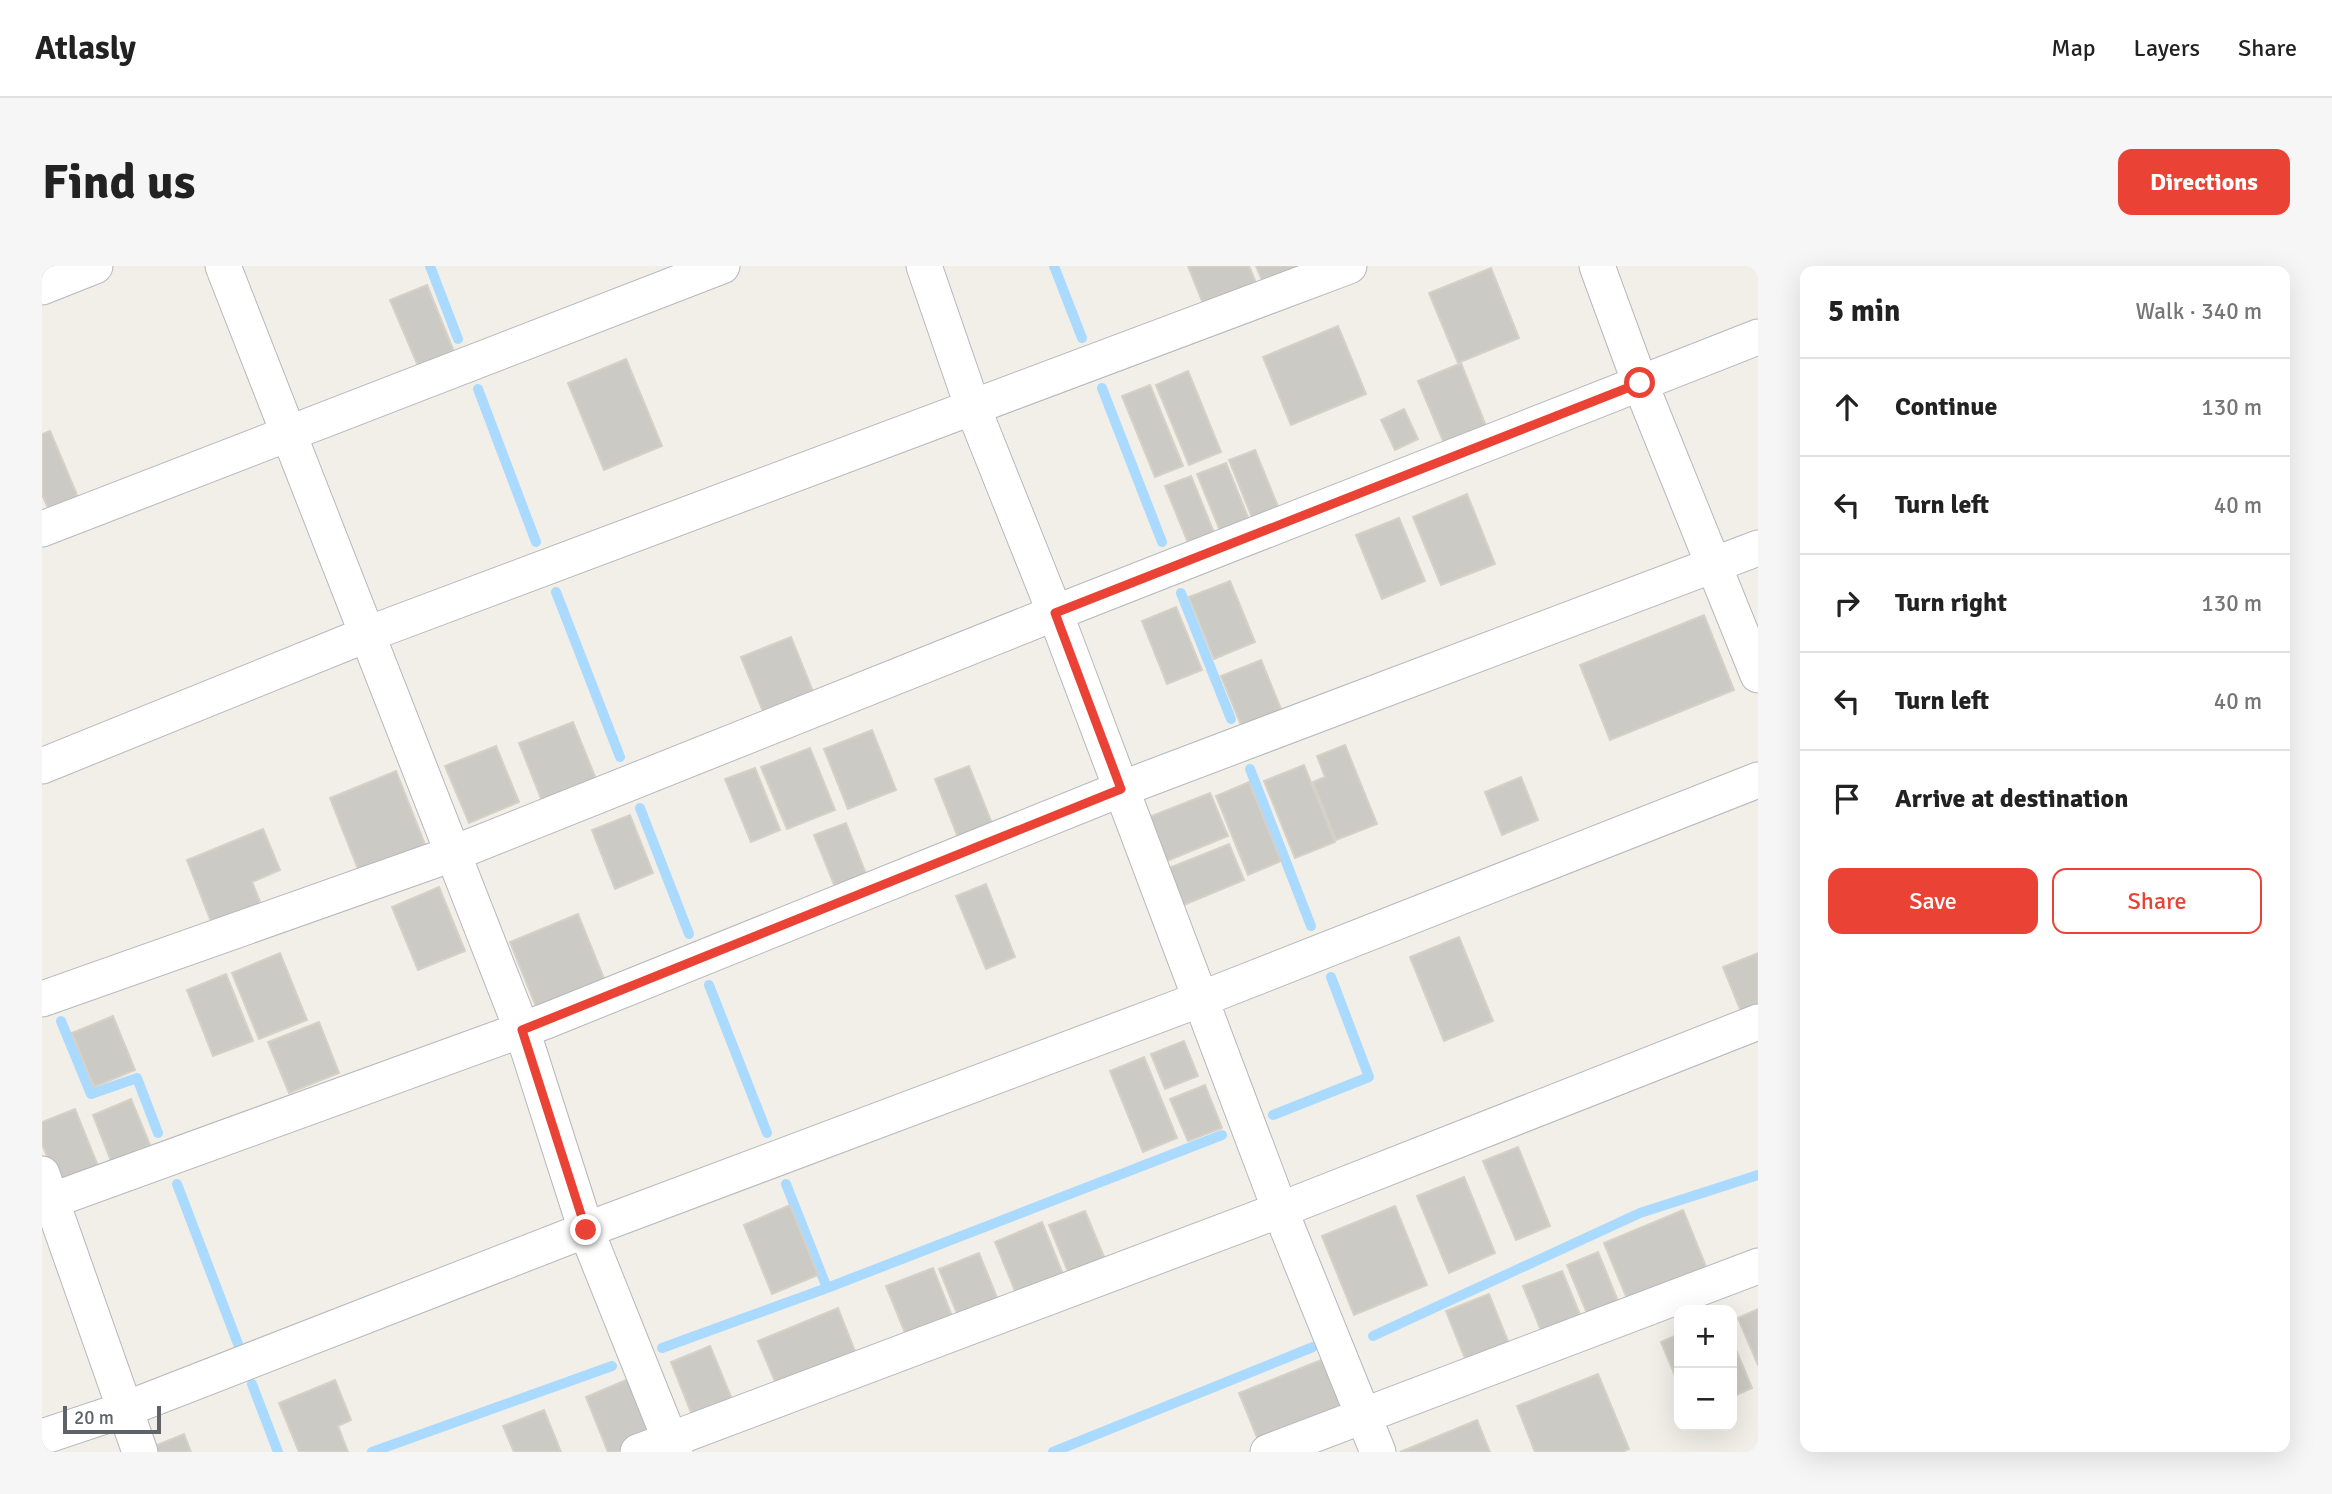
<!DOCTYPE html>
<meta charset="utf-8">
<style>
body{margin:0;font-family:Signika,sans-serif;background:#f6f6f6;color:#222}
.controls{position:absolute;right:21px;bottom:21px;display:grid;overflow:hidden;border-radius:14px;box-shadow:0 7px 28px #0002}
.controls button{width:63px;height:63px;display:grid;place-items:center;padding:0;border:0;border-bottom:2px solid #e0e0e0;background:#fff;color:#222;font:35px sans-serif}
.scale{position:absolute;left:21px;bottom:18px;width:98px;box-sizing:border-box;padding-left:7px;border:4px solid #5f6368;border-top:0;font-size:19px;line-height:24px;white-space:nowrap;color:#5f6368;-webkit-text-stroke:5px #fff;paint-order:stroke}
.stop{position:absolute;width:21px;height:21px;margin:-16px;border:5px solid #ea4335;border-radius:50%;background:#fff}
.stop.end{background:#ea4335;border-color:#fff;box-shadow:0 2px 7px #0008}
.list{margin:0;padding:0;list-style:none}
h2{display:flex;justify-content:space-between;align-items:center;height:91px;margin:0;padding:0 28px;font-size:30px}
h2 small{font-size:23px;font-weight:400;color:#767676}
.list li{display:grid;grid-template-columns:46px 1fr auto;gap:21px;align-items:center;box-sizing:border-box;height:98px;padding:0 28px;border-top:2px solid #e0e0e0}
.list b{display:block;font-size:26px;white-space:nowrap}
.list em{font-size:23px;font-style:normal;color:#767676}
.actions{display:flex;gap:14px;padding:21px 28px}
.actions a{flex:1;padding:16px 0;border:2px solid #ea4335;border-radius:14px;text-align:center;font-size:24px;color:#ea4335}
.actions .main{background:#ea4335;color:#fff}
.icon{flex:none;width:38px;height:38px;fill:none;stroke:currentColor;stroke-width:2;stroke-linecap:round;stroke-linejoin:round}
.map{position:relative;flex:none;width:1716px;height:1186px;overflow:hidden;border-radius:14px}
header{display:flex;align-items:center;gap:42px;box-sizing:border-box;height:98px;padding:0 35px;background:#fff;border-bottom:2px solid #e0e0e0}
header strong{font-size:33px}
nav{display:flex;gap:38px;margin-inline-start:auto;font-size:24px}
.intro{display:flex;align-items:center;justify-content:space-between;box-sizing:border-box;height:168px;padding:0 42px}
h1{margin:0;font-size:49px}
.button{padding:18px 32px;border-radius:14px;background:#ea4335;color:#fff;font-size:24px;font-weight:700}
main{display:flex;gap:42px;padding:0 42px}
aside{flex:1;background:#fff;border-radius:14px;box-shadow:0 7px 28px #0002}
.map>svg:first-child{display:block}
.lines{fill:none;stroke-linecap:round;stroke-linejoin:round}
.stream{stroke:#aadaff;stroke-width:10}
.building{fill:#cccac5;stroke:#d6d1c6;stroke-width:2}
.minor-casing{stroke:#b5b8bc;stroke-width:37}
.minor{stroke:#fff;stroke-width:35}
.route{stroke:#ea4335;stroke-width:9}
</style>
<header>
<strong>Atlasly</strong>
<nav><a>Map</a><a>Layers</a><a>Share</a></nav>
</header>
<div class="intro"><h1>Find us</h1><a class="button">Directions</a></div>
<main>
<div class="map">
<svg width="1716" height="1186" viewBox="0 0 1716 1186">
<rect width="100%" height="100%" fill="#f1efe8"/>
<g class="lines">
<path class="stream" d="M388,0L416,73
M1012,0L1040,72
M1060,122L1120,276
M436,123L494,276
M514,326L578,491
M1139,327L1189,453
M1208,503L1269,660
M598,542L647,668
M667,719L725,867
M19,755L49,828L95,812L116,867
M1231,849L1327,811L1289,711
M135,918L196,1078
M744,918L785,1022L1180,869
M1331,1070L1598,947L1716,909
M620,1082L785,1022
M210,1118L236,1186
M330,1186L570,1100
M1011,1186L1271,1081"/>
</g>
<path class="building" d="M1146,0H1207L1219,29L1166,50Z
M1214,0H1277L1224,24Z
M1449,2L1477,72L1416,97L1387,27Z
M385,19L415,93L379,107L348,34Z
M1296,60L1324,128L1249,159L1221,91Z
M584,93L620,180L562,204L526,117Z
M1419,97L1446,165L1404,182L1376,115Z
M1146,105L1179,186L1147,199L1114,119Z
M1108,119L1141,200L1113,211L1080,130Z
M1362,143L1376,173L1353,184L1339,154Z
M8,165L38,236L9,248L0,229V168Z
M1213,184L1239,248L1213,259L1187,194Z
M1184,197L1210,261L1181,272L1155,208Z
M1149,210L1175,274L1149,284L1123,220Z
M1425,228L1453,298L1399,319L1371,251Z
M1357,252L1383,315L1340,333L1314,269Z
M1188,315L1213,376L1172,393L1147,331Z
M1134,341L1160,404L1125,418L1100,355Z
M1662,349L1692,424L1568,474L1538,399Z
M749,371L776,438L726,458L699,391Z
M1219,394L1241,448L1201,464L1179,410Z
M531,456L558,523L504,545L477,477Z
M830,464L854,524L806,543L782,483Z
M1303,479L1335,558L1294,574L1271,516L1283,511L1275,490Z
M454,480L477,536L427,557L403,500Z
M768,482L793,544L745,563L719,501Z
M1262,499L1293,576L1253,592L1222,515Z
M927,500L955,570L921,584L893,513Z
M713,502L738,564L709,576L683,513Z
M354,505L384,581L318,608L288,532Z
M1479,511L1496,554L1460,569L1443,526Z
M1207,516L1239,595L1206,609L1174,530Z
M1168,527L1186,570L1120,597L1102,553Z
M588,549L611,607L573,623L550,564Z
M804,557L824,608L793,621L772,569Z
M221,563L238,604L210,616L219,638L170,658L145,594Z
M1187,578L1202,614L1137,641L1122,604Z
M944,618L973,691L944,703L914,630Z
M397,621L423,685L376,704L350,641Z
M536,648L563,715L495,743L468,676Z
M1417,671L1451,755L1402,775L1368,691Z
M238,687L265,754L217,773L190,707Z
M1716,687V747L1702,753L1681,701Z
M184,708L211,775L171,790L145,724Z
M71,750L93,804L52,821L30,767Z
M277,756L297,807L247,827L226,776Z
M1142,775L1156,810L1123,823L1109,788Z
M1102,791L1135,872L1101,886L1068,805Z
M1163,819L1180,862L1146,875L1128,833Z
M89,833L108,879L69,895L51,849Z
M33,843L56,900L16,917L0,878V856Z
M1476,881L1508,960L1474,974L1441,895Z
M1422,911L1453,987L1407,1007L1375,930Z
M748,939L776,1009L730,1028L702,959Z
M1353,940L1385,1019L1312,1049L1280,970Z
M1641,944L1665,1003L1586,1035L1562,977Z
M1043,945L1067,1003L1031,1018L1007,959Z
M1000,956L1025,1018L978,1037L953,976Z
M1556,986L1576,1035L1545,1047L1525,999Z
M937,987L958,1039L918,1055L897,1003Z
M891,1002L914,1060L868,1079L844,1020Z
M1520,1005L1539,1051L1500,1067L1481,1020Z
M1447,1028L1467,1078L1424,1095L1404,1045Z
M796,1042L816,1093L737,1125L716,1075Z
M1716,1043V1099L1696,1052Z
M1637,1068V1119L1619,1076Z
M1690,1074L1710,1122L1690,1131Z
M668,1080L694,1143L654,1159L629,1096Z
M1284,1092L1309,1151L1221,1186L1197,1127Z
M1556,1108L1587,1183L1580,1186H1493L1475,1140Z
M591,1111L616,1174L587,1186H566L544,1131Z
M293,1114L309,1154L296,1160L306,1186H257L237,1137Z
M502,1144L519,1186H472L461,1160Z
M1435,1154L1448,1186H1358Z
M142,1168L149,1186H104L103,1184Z"/>
<g class="lines">
<defs>
<path id="minor" d="M181,0L480,764L544,964L633,1186
M882,0L931,142L1013,347L1238,944L1336,1186
M1555,0L1598,117L1716,409
M0,21L53,0
M0,263L680,0
M0,500L326,368L1307,0
M0,733L410,588L1013,347L1716,71
M0,908L98,1186
M0,938L504,755L1079,523L1716,282
M0,1171L84,1143L544,964L1159,733L1716,514
M596,1186L1238,944L1716,756
M1226,1186L1716,1000"/>
</defs>
<use href="#minor" class="minor-casing"/>
<use href="#minor" class="minor"/>
</g>
<g class="lines">
<path class="route" d="M544,964L480,764L1079,523L1013,347L1598,117"/>
</g>
</svg>
<div class="controls">
<button>+</button>
<button>−</button>
</div>
<div class="scale">20 m</div>
<div class="stop" style="left:1598px;top:117px"></div>
<div class="stop end" style="left:544px;top:964px"></div>
</div>
<aside>
<h2>5 min<small>Walk · 340 m</small></h2>
<ul class="list">
<li><svg class="icon" aria-label="ahead" viewBox="0 0 24 24"><path d="M12 20V5M6 11l6-6 6 6"/></svg><div><b>Continue</b></div><em>130 m</em></li>
<li><svg class="icon" aria-label="left" viewBox="0 0 24 24"><path d="M17 20v-9H6M10 6l-5 5 5 5"/></svg><div><b>Turn left</b></div><em>40 m</em></li>
<li><svg class="icon" aria-label="right" viewBox="0 0 24 24"><path d="M7 20v-9h11M14 6l5 5-5 5"/></svg><div><b>Turn right</b></div><em>130 m</em></li>
<li><svg class="icon" aria-label="left" viewBox="0 0 24 24"><path d="M17 20v-9H6M10 6l-5 5 5 5"/></svg><div><b>Turn left</b></div><em>40 m</em></li>
<li><svg class="icon" aria-label="arrive" viewBox="0 0 24 24"><path d="M6 21V4h12l-3 4 3 4H6"/></svg><div><b>Arrive at destination</b></div></li>
</ul>
<div class="actions"><a class="main">Save</a><a>Share</a></div>
</aside>
</main>
